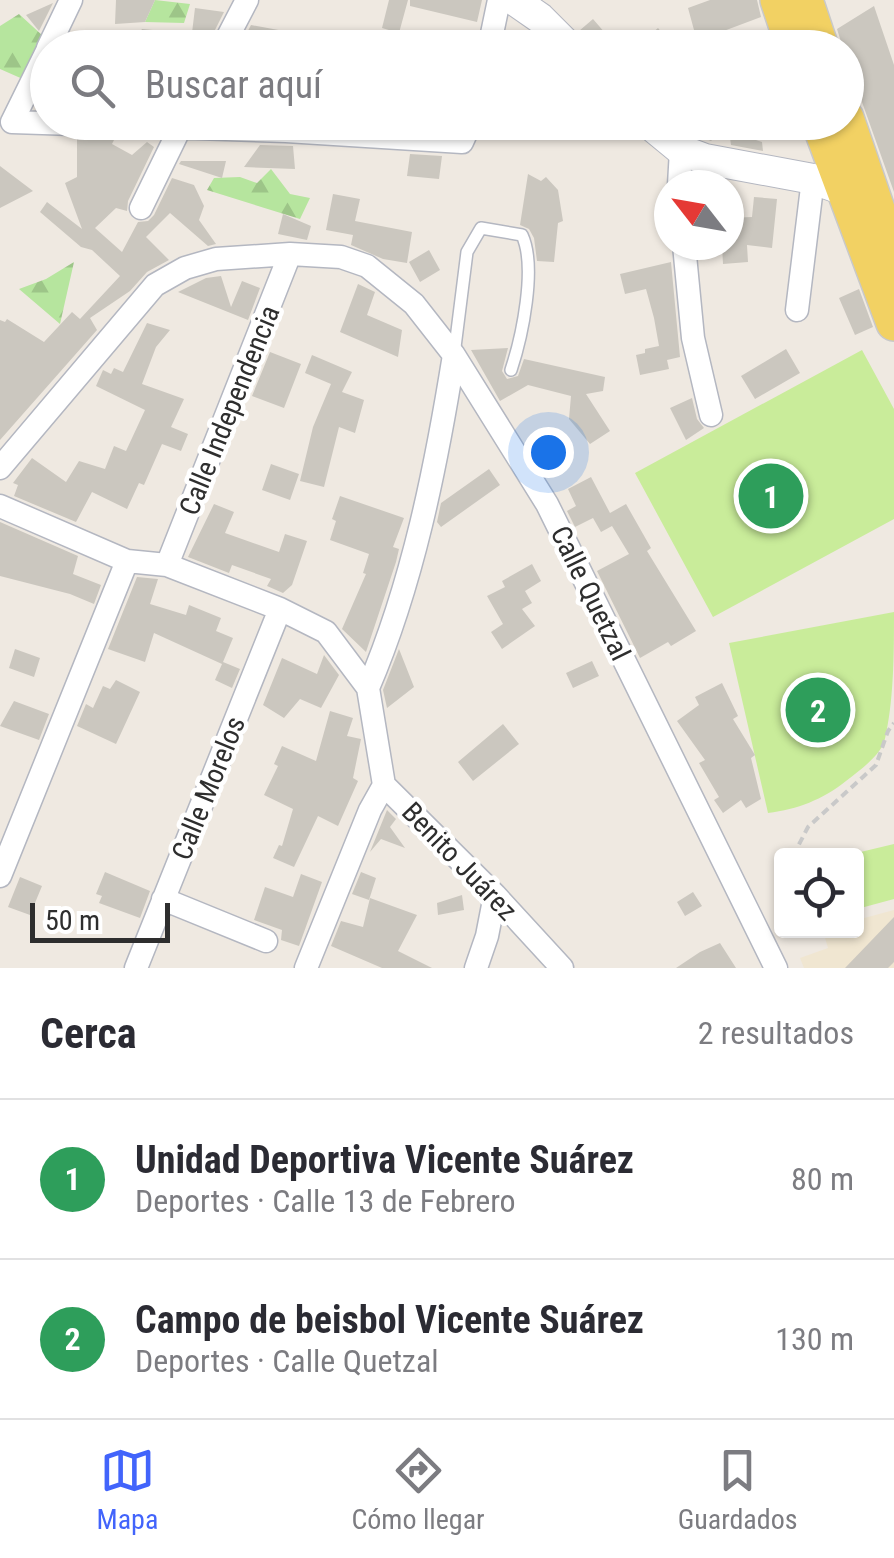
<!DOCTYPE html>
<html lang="es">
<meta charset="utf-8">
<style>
body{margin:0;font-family:"Roboto Condensed",sans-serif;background:#f2f2f3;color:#2b2b33}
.controls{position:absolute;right:30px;bottom:30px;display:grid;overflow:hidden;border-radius:10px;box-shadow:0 2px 8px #0004}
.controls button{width:90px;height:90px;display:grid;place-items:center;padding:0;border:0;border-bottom:2px solid #e1e1e2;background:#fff;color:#2b2b33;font:50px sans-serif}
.compass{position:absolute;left:654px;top:170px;width:90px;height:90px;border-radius:50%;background:#fff;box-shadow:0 2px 8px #0004;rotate:301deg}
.scale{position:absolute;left:30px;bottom:25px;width:140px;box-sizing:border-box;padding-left:10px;border:5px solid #2e2e2e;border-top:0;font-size:28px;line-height:35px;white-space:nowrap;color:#2e2e2e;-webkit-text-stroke:8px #fff;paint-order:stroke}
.you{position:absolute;left:548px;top:452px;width:35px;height:35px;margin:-25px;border:8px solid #fff;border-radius:50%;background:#1a73e8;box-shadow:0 0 0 15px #1a73e833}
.badge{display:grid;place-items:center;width:65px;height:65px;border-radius:50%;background:#4264fb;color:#fff;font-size:32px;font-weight:700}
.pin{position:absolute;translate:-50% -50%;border:5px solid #fff;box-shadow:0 2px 10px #0006}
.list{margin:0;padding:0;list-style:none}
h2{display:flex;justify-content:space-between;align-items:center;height:130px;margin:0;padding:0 40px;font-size:42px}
h2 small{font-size:32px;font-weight:400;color:#7c7c81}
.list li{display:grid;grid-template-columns:65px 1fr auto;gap:30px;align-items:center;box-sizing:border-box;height:160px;padding:0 40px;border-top:2px solid #e1e1e2}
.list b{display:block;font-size:38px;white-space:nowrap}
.list p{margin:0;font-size:32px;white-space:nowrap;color:#7c7c81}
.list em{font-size:32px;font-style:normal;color:#7c7c81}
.icon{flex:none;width:55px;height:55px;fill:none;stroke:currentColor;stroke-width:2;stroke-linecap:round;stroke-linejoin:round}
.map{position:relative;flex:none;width:894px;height:968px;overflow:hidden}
.search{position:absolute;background:#fff;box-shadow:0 2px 8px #0004;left:30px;right:30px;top:30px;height:110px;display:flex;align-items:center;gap:25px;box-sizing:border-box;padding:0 35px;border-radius:55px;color:#7c7c81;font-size:38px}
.sheet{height:450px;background:#fff}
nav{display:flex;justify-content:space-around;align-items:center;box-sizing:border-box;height:140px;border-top:2px solid #e1e1e2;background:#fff;font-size:28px;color:#7c7c81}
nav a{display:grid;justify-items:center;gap:5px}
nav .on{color:#4264fb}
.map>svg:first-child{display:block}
.education{fill:#f0e6d1}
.forest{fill:url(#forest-firs)}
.pitch{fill:#c9ec9a}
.building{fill:#cbc7bf}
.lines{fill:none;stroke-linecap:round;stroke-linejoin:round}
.lane-casing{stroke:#b4b7c1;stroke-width:14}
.street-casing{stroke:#b4b7c1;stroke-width:25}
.secondary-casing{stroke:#b4b7c1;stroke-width:32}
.primary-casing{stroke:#c9c9c9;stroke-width:38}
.path{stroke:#c9c9c9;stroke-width:4;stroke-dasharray:8 5;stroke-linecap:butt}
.lane{stroke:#fff;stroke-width:11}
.street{stroke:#fff;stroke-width:22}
.secondary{stroke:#fff;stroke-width:30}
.primary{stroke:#f2d163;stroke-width:35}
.labels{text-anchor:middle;stroke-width:9;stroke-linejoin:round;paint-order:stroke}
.street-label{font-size:28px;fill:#2e2e2e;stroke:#fff}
</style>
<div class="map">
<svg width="894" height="968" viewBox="0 0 894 968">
<defs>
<pattern id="forest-firs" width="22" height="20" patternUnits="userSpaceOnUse" patternTransform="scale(2.5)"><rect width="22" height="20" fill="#b6e59e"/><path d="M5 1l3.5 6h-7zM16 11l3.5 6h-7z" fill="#9dc588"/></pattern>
</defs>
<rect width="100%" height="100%" fill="#efe9e1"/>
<path class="education" d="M894,910V968H804L800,958L828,948L823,931H856L857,920Z"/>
<path class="forest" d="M155,0L190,4L184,23L145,22Z
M19,14L43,36L25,80L0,69V26Z
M271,169L290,194L310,198L300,219L207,190L214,178L240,177L257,183Z
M74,262L60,324L19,289L46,279Z"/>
<path class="pitch" d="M862,350L894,409V519L713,617L635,473Z
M894,612C894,653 894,703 884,743C877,758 859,771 846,781C822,800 798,809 768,813L729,643Z
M894,844V899L857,909L856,856L848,855Z"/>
<path class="building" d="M116,0H155L145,22L115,24Z
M389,0H408L399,33L382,28Z
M410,0H482L477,22L410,6Z
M710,0H757L761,17L697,41L688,8Z
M53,3L39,31L26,15Z
M874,6L894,65V192L846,57V48H843L837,29Z
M195,8L224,12L208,44L191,41Z
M593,19L618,48H593L579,31Z
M251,25L333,40V48H239Z
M658,28L675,48H635Z
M142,29L174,32L171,48H131Z
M682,122H748L750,138L762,142L763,151L731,145L728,124L711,141L693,134Z
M77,139L114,140L112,144L132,155L147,142L154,147L128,201L127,211L116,208L95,228L122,252L138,222L148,221L154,215L172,178L194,185L204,206L199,220L216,244L208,246L170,213L146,237L169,260L147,272L130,291L90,318L97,330L0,440V320L5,322L7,319L44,342L72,312L80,319L120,276L92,250L81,247L40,212L47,202L82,229L65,183L77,177Z
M260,145L293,146L295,169L244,167Z
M410,154L442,156L439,179L407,176Z
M181,161H226L222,178L179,164Z
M0,166L33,191L0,208Z
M528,174L541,181L546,177L558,190L563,221L558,223L554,262L537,261L534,238L529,229L520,225Z
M333,194L360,199L355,221L412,232L407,263L383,259L351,245L353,235L326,230Z
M754,197L777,199L772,248L747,245L748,262L723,264L722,245H729V218L752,217Z
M283,214L311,226L307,240L278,234Z
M429,250L440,270L420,282L409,262Z
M671,262L680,357L667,360L669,369L640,375L636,355L645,353V349L659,346L654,318L646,289L625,294L620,274Z
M221,276L231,307L242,281L260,288L248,320L178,292L206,278Z
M358,284L375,292L367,315L402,330L398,357L340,332Z
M859,289L873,327L855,335L839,298Z
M147,323L170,330L156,347L142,384L184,399L171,427L188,434L181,451L162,444L144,485L139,483L127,509L92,492L76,522L14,496L18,485L13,483L32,458L66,482L79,461L105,469L114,446L126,451L145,410L96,386L103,370L111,374L114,368L123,372Z
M508,348L502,371L507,379L518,376L524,359L605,377L603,391L586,394L610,431L590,444L569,419L571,396L528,385L500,401L471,350Z
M786,349L800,373L755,399L741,376Z
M270,352L301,364L284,408L252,396Z
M312,355L352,372L342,392L364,400L355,433L339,427L324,487L300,481L313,427L331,384L305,373Z
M692,398L697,419L704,428L686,440L670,408Z
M271,464L299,474L290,500L262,490Z
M489,469L500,485L441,527L437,522L441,503Z
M591,477L610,513L626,504L651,548L647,551L696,631L671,646L668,642L640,658L597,571L629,554L612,526L601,532L593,518L575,527L567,511L576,506L568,489Z
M340,496L404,518L393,547L399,549L396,562L366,652L342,629L366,574L363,573L369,554L330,540L336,521L332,519Z
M214,504L234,512L225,533L279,552L285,534L307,541L292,585L283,593L267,586L271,579L232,565L229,573L188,557Z
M0,522L78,556L73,574L101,585L94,604L70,594L0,576Z
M532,564L541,581L525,591L532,603L522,609L535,626L502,649L491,632L503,624L487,596L505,587L502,581Z
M137,577L158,579L150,604L186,615L189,605L221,618L216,631L233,638L223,662L240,669L232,688L215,680L222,664L154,633L145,662L108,649Z
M15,649L40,658L34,677L9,668Z
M399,649L414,687L387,708L383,690Z
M324,655L339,675L321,708L300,699L284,718L263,705L282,658L317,674Z
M592,661L599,676L573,688L566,673Z
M116,680L140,692L116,744L77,726L86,704L93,708L103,686L110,689Z
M722,683L738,716L733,719L755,755L751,758L761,799L746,808L741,800L723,813L714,800L719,797L699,763L705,760L677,721L699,705L695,697Z
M14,701L49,714L39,740L0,726Z
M330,711L353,718L347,736L361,739L353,778L358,781L338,826L318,816L294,867L273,858L279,845L282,846L293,809L264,795L278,766L274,764L282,746L316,761Z
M503,724L519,744L473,781L458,762Z
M387,810L396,819L390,827L405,848L381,839L370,852Z
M105,872L150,891L140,918L99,903L102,896L96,894Z
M361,872L376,878L369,900L352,894Z
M301,874L322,882L299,946L281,940L282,930L254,920L265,887L293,897Z
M20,877L42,886L30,915L8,907Z
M693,892L702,906L685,916L677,902Z
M462,895L464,910L438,915L437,903Z
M370,898L417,915L398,951L432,968H382L331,946L341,921L363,927Z
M894,917V962L888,968H845Z
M720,943L736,968H676L700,952Z"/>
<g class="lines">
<defs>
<path id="lane" d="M454,355L467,252L481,228L522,235C537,267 522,337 511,370"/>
<path id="street" d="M48,48L71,0
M222,48L247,0
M489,48L499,0
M12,122L286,131L462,142L471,122
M12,122L48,49
M679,185L681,150
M141,208L183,122
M684,245L693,338L711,415
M797,310L813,179
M0,468L155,285L185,268L216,259L290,254L341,257L367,266L414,304L454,355L547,504L776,968
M0,506L127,561L167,565L280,609L326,632L368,688L384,785L495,895L562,968
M167,565L290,254
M368,688C413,583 436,467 454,355
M0,876L127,561
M163,899L266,941
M136,968L280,609
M306,968L370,810L384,785
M476,968L487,936L495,895"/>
<path id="secondary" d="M514,0L540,18L570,48
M647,122L681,150L705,159L813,179L841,189L861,184"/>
<path id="primary" d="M778,0L794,48
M805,0L821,48
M846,118L894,259
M819,122L894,323"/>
</defs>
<use href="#lane" class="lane-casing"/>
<use href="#street" class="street-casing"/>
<use href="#secondary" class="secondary-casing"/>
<use href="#primary" class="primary-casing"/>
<path class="path" d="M793,856L808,827L876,765L888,731L894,723
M776,921L777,897L782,881"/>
<use href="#lane" class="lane"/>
<use href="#street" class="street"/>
<use href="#secondary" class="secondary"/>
<use href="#primary" class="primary"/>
</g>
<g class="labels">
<g class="street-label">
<text transform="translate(229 410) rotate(-68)" y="10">Calle Independencia</text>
<text transform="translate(591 593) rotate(64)" y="10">Calle Quetzal</text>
<text transform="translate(208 788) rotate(-68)" y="10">Calle Morelos</text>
<text transform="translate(460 861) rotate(46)" y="10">Benito Juárez</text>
</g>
</g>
</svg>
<div class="controls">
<button><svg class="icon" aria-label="locate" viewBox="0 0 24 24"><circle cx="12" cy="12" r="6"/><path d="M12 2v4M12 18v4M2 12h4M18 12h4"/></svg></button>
</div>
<svg class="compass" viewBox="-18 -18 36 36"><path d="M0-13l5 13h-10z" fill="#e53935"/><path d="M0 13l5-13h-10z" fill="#7c7c81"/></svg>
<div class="scale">50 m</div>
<div class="you"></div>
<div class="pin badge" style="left:771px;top:496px;background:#2e9e5b">1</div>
<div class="pin badge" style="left:818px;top:710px;background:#2e9e5b">2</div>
<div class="search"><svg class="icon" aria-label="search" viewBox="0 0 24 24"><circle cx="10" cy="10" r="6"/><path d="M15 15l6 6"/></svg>Buscar aquí</div>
</div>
<section class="sheet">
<h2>Cerca<small>2 resultados</small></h2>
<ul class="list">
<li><span class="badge" style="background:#2e9e5b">1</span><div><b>Unidad Deportiva Vicente Suárez</b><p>Deportes · Calle 13 de Febrero</p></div><em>80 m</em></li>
<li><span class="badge" style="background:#2e9e5b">2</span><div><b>Campo de beisbol Vicente Suárez</b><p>Deportes · Calle Quetzal</p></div><em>130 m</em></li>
</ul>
</section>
<nav>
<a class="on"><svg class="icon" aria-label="map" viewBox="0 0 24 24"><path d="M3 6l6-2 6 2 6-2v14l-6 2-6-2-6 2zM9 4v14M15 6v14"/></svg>Mapa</a>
<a><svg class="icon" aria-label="directions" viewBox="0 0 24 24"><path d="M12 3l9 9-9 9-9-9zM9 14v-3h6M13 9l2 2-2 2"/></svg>Cómo llegar</a>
<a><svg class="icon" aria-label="saved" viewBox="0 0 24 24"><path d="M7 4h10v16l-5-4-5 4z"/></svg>Guardados</a>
</nav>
